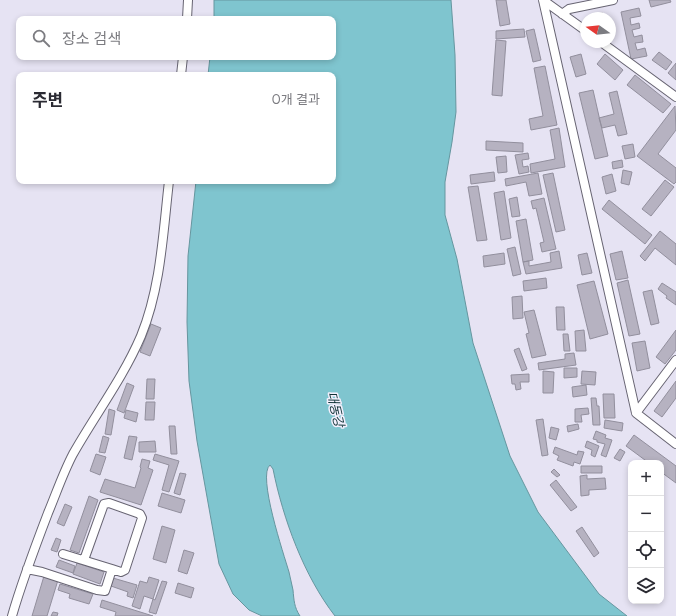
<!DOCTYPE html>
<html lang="ko">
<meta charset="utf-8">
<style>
body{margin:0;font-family:"DM Sans","Noto Sans KR",sans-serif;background:#f2f2f3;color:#2b2b33}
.controls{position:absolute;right:12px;bottom:12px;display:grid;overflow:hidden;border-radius:8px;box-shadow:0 2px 6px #0003}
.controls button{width:36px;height:36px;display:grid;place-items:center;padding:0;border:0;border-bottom:1px solid #e1e1e2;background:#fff;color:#2b2b33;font:20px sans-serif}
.compass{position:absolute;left:580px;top:12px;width:36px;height:36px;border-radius:50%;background:#fff;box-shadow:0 2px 6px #0003;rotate:285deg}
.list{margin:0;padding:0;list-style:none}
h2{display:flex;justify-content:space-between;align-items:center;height:52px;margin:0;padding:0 16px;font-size:17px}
h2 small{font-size:13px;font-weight:400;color:#7c7c81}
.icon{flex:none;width:22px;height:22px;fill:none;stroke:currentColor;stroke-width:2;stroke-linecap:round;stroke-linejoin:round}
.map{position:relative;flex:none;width:676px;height:616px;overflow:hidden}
.search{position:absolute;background:#fff;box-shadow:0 2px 6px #0003;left:16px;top:16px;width:320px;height:44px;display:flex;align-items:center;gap:10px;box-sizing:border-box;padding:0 14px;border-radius:8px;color:#7c7c81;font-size:15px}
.panel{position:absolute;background:#fff;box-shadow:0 2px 6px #0003;left:16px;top:72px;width:320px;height:112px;border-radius:8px}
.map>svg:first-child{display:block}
.water{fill:#7fc5cf;stroke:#66969f}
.building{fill:#b6b2c1;stroke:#928f9d}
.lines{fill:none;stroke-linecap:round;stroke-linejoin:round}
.street-casing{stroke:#676472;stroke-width:10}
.street{stroke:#fff;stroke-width:8}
.labels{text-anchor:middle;stroke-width:3;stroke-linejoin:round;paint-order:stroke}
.water-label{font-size:13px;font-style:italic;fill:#0e3236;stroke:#f3f0fd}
</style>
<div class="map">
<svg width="676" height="616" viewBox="0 0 676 616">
<rect width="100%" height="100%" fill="#e6e3f3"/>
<path class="water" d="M214,0H451L455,55L456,112L452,142L445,182V215L457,259L473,343L510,456L538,512L599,594L627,616H335C304,576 283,519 273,469L270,465C257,475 284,555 289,572C290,578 292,584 293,590C294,600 294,607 300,616H262L249,610L233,594L219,564L197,441L189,381L187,322L188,256L196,181H333V75H208L210,57H333V19H214Z"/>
<path class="building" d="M496,0H506L510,24L500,26Z
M649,0H670L671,2L651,7Z
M639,8L641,16L630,18L631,25L639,23L640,28L632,30L634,37L642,35L643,42L635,43L637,50L645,48L647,56L631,59L621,12Z
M603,13L604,18H596V14Z
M524,29L525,37L496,39V31Z
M534,29L541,60L533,62L526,31Z
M496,40L506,41L502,96L492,95Z
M659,52L672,62L666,70L652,60Z
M581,54L586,74L576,77L570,57Z
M605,54L623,70L615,80L597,64Z
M676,63V80L668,73Z
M545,66L557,125L531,130L529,119L543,116L534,68Z
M635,75L671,104L663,113L627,85Z
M593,90L608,156L595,159L579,93Z
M617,91L627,134L618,136L615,125L602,128L599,118L614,114L609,93Z
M675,106L676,130L658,154L676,168V182L674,184L637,156Z
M559,128L565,167L531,173L530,164L555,159L550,130Z
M486,141L523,143V152L486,150Z
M633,144L635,157L625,159L622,146Z
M528,153L529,159L522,160L523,167L528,166L529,172L519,174L515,155Z
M506,156L507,172L498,173L496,157Z
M622,160L623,167L613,169L612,162Z
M623,170L632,172L629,185L621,183Z
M494,172L495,181L471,184L470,175Z
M538,173L542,194L529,196L526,182L506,186L505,179Z
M553,173L565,230L556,232L543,175Z
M612,174L616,191L606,194L602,177Z
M665,180L674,187L651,216L642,209Z
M478,186L487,240L477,241L468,187Z
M504,191L511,238L501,240L494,193Z
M517,197L520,216L512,217L509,199Z
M544,198L556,249L542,252L540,243L544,242L536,208L533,209L531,201Z
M609,200L652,235L645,244L602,209Z
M526,219L533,260L523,262L516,221Z
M660,231L676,244V265L655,248L645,261L640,256Z
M515,247L521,274L513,276L507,249Z
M559,251L562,268L526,274L523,262L529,261V266L551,262L550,253Z
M622,251L628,278L616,280L610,254Z
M504,253L505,264L484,267L483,256Z
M587,253L592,273L582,275L578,255Z
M546,278L547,288L524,291L523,281Z
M628,280L640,334L629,336L617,283Z
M594,281L608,334L590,339L577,285Z
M662,283L676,292V305L666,298L667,296L658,289Z
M652,290L659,323L651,325L643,292Z
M522,296L523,318L513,319L512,297Z
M556,307H564L565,330H557Z
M534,310L546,355L532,358L526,334L529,333L524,312Z
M151,324L161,328L150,356L140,352Z
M584,330L586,351H576L575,331Z
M676,330V350L665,364L656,357Z
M563,334H568L570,351H564Z
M645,341L650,368L637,371L632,343Z
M519,348L527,369L522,371L514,350Z
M574,353L576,365L539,370L538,363L565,359V354Z
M564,368H577V377L564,378Z
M543,371L554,372L553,393H543Z
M582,371L596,372L595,385L581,384Z
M529,374V382H520L521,389L516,390L515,384H512L511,375Z
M147,379H155L154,399H146Z
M676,381V398L662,417L654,411Z
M127,383L134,386L124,413L117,410Z
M586,385L587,395L573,397L572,387Z
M603,394H614L615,418H604Z
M591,398H596L597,406H599L600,425H593Z
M146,402H155L154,420H145Z
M588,408L589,414L581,415L582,422H575V409Z
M109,409L115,411L111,435L105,434Z
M126,410L138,413L136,422L124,418Z
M543,419L548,455L542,456L536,420Z
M605,420L623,423L622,431L604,428Z
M578,424L579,429L568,432L567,426Z
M169,426H175L177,454H171Z
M551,427L559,429L556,440L549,438Z
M596,431L606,435L605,438L612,440L606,457L601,455L605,444L597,442V440L593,439Z
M634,435L676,466V483L661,472V463H649L626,446Z
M103,436L109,438L105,453L99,452Z
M129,436L137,437L132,460L124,458Z
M155,441L156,452H139V442Z
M587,441L599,446L595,457L591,455L592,450L585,447Z
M555,447L577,455L578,451L584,452L580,464L574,462L573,466L557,460L559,456L553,453Z
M620,449L625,452L620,461L614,458Z
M96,454L106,457L100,475L90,471Z
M155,454L179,461L169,492L162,490L169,465L153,460Z
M142,459L150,461L148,468L153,470L141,505L100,492L105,479L135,488L141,468L140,467Z
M581,466H602V473H581Z
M554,469L560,475L557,477L551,472Z
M180,473L186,474L180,495L174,493Z
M587,475V479L605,478L606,489L589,490V495L581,496L580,476Z
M556,480L577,507L571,511L550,485Z
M162,493L185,500L181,513L158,506Z
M89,496L98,500L79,553L70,550Z
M65,504L72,507L64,526L57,523Z
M162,526L175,530L166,563L153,559Z
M582,527L599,553L594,557L576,531Z
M56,538L61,540L57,552L51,550Z
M184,550L194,553L187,574L178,571Z
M59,560L75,566L73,573L56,567Z
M77,563L104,572L100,584L73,574Z
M44,576L58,580L47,616H32Z
M149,577L159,580L153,599L144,596L140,609L132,606L140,581L147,583Z
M113,578L137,585L133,598L127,596L128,592L111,586Z
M162,581L167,582L156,614L149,612L153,599L155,600Z
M178,583L194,588L191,598L175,593Z
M60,584L93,594L89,604L69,598L70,594L58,590Z
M102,600L153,616H115L116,612L100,607Z
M53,612L58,613L57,616H51Z"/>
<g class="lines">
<defs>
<path id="street" d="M543,0L636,413L676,444
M543,0L586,31
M562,14L569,9L613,0
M187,19L188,0
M601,42L676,97
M181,75L183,57
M636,413L676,360
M63,554L112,569
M27,569L42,572L97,590L105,591L112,569L121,572L125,570L142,518L140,514L109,503L104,504L84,560
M12,616C22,581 35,547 48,513C56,494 63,473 73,454C95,415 123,378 141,336C161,287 163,233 169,181"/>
</defs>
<use href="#street" class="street-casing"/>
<use href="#street" class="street"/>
</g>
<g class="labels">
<g class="water-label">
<text transform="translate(336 409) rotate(77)" y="5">대동강</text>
</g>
</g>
</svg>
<div class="controls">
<button>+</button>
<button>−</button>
<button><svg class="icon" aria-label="locate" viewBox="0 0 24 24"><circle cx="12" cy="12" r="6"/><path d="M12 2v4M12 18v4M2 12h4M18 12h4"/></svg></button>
<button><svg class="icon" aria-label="layers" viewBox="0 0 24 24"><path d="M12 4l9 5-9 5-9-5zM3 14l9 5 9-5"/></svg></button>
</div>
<svg class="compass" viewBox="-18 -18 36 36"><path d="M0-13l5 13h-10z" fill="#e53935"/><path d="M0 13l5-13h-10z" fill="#7c7c81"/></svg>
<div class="search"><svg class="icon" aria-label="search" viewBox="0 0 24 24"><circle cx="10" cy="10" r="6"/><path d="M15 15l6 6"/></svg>장소 검색</div>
<section class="panel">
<h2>주변<small>0개 결과</small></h2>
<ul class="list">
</ul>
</section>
</div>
